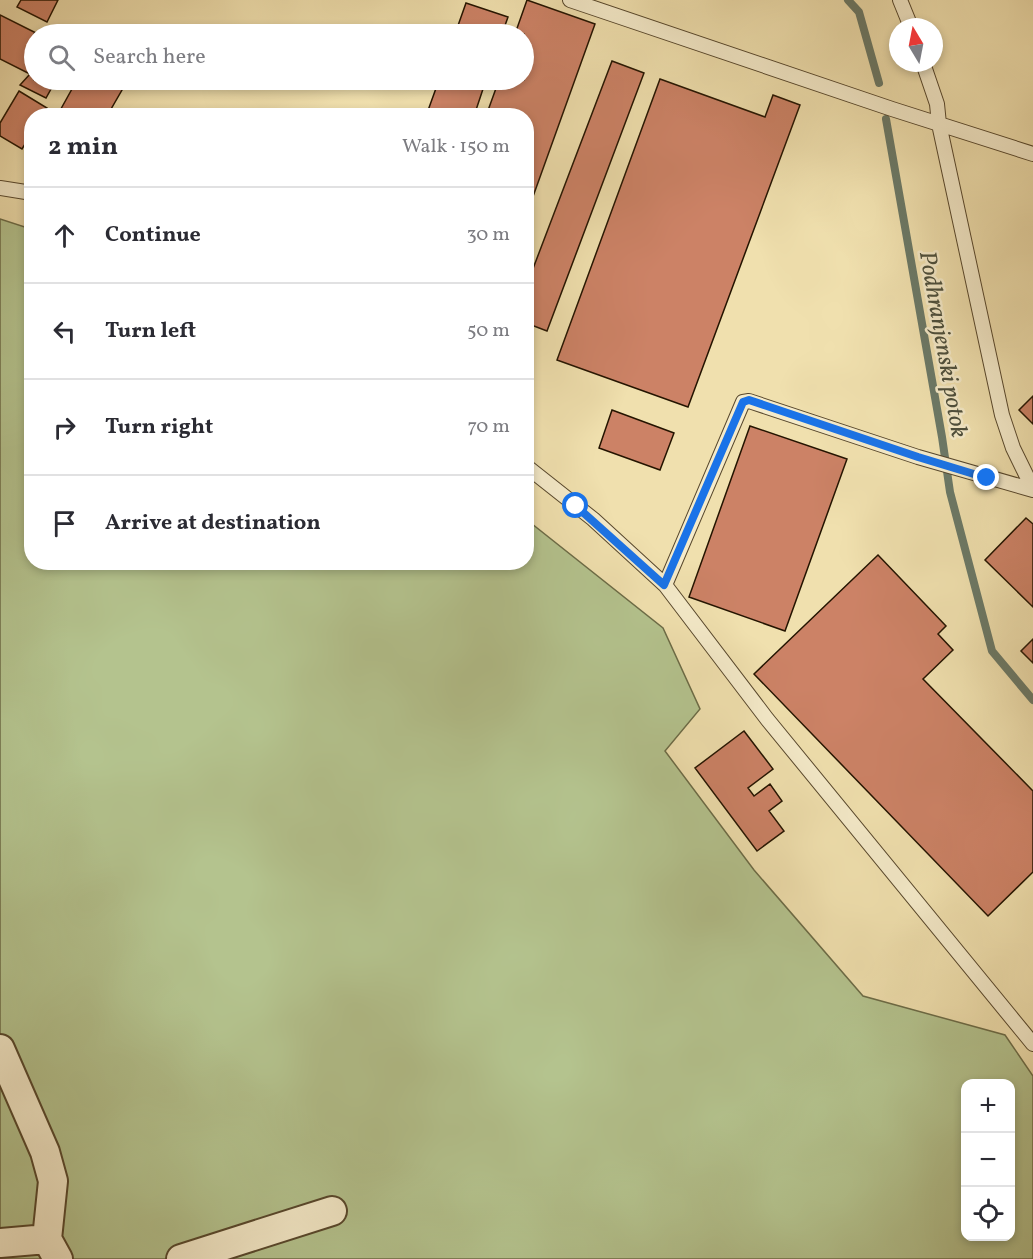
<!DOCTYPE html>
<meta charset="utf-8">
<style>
body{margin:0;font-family:Vollkorn,serif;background:#f7f7f7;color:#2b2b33}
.controls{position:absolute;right:18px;bottom:18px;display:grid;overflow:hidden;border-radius:12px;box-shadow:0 3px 9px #0003}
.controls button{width:54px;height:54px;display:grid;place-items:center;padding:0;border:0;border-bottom:2px solid #e1e1e2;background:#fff;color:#2b2b33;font:30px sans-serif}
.compass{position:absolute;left:889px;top:18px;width:54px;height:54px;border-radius:50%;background:#fff;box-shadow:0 3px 9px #0003;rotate:350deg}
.stop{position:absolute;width:18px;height:18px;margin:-14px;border:4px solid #1a73e8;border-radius:50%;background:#fff}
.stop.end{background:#1a73e8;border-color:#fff;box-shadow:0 2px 6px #0008}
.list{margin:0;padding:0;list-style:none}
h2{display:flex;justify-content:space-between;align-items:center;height:78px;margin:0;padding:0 24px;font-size:26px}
h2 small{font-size:20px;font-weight:400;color:#7c7c81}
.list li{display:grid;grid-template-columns:39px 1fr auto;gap:18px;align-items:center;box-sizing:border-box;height:96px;padding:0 24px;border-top:2px solid #e1e1e2}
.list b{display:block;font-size:22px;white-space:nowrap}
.list em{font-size:20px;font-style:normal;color:#7c7c81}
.icon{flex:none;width:33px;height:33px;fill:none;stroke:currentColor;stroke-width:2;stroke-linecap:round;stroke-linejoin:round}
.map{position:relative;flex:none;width:1033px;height:1259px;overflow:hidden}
.search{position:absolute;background:#fff;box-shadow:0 3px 9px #0003;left:24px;top:24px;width:510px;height:66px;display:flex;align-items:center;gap:15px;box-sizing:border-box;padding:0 21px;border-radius:33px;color:#7c7c81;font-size:22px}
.panel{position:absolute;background:#fff;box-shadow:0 3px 9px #0003;left:24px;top:108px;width:510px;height:462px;border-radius:24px}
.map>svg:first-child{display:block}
.green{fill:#b4c38e;stroke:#6c6c47;stroke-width:1.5;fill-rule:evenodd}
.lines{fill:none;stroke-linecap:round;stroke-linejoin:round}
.stream{stroke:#6b7967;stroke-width:8}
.building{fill:#cc8266;stroke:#241400;stroke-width:1.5}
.lane-casing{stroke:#57472c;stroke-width:16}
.street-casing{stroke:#57472c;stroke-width:32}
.lane{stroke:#f5ebca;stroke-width:14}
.street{stroke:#f5ebca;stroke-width:28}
.route{stroke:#1a73e8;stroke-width:8}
.labels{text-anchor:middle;stroke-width:5;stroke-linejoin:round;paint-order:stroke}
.water-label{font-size:24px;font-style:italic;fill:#4d4f3c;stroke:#f5ebca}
</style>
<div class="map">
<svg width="1033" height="1259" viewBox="0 0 1033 1259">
<rect width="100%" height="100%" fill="#f0e0ae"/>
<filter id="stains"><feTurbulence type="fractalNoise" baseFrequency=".00333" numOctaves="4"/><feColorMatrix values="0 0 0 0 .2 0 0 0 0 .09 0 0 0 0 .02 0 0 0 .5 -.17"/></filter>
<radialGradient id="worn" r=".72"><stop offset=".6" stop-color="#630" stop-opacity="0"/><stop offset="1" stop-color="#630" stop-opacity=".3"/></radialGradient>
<path class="green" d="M0,219L31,229L32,562H526L527,520L663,628L700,709L665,751L754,870L863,996L1005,1035L1033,1076V1259H0ZM966,1084H1010V1236H966Z"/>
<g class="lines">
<path class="stream" d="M848,0L859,12L879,83
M886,119L942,437L950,492L992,651L1033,700"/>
</g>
<path class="building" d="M21,0H58L47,22L17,7Z
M527,0L595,24L526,216V116H486L499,80H524V34H515Z
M466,3L508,17L502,34H455Z
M0,15L38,34H34V80H56L46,98L20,85L30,74L0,59Z
M612,61L644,73L547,331L526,323V287Z
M660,79L765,117L773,95L800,105L688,407L557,360Z
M77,80H120L126,83L107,116H57Z
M439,80H486L474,116H426Z
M19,91L47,108L42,116H32V133L22,149L0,136V123Z
M1033,396V424L1019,410Z
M612,410L674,433L660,470L599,448Z
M750,426L847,459L785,631L689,597Z
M1026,518L1033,524V607L985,560Z
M878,555L946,626L938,634L953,650L923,679L1033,791V872L988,916L754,674Z
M1033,639V663L1021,651Z
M744,731L773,769L748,788L754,796L770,784L782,801L769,811L784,831L757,851L695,768Z"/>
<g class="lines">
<defs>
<path id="lane" d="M570,0L892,109L1033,154
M900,0L911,27
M923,63L937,104L939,124L1002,415L1013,448L1033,489
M0,188L32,193
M526,466L593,519L665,585
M1033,490L918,457L749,401L743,402L665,585L767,719L1033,1044"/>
<path id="street" d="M0,1049L45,1152L53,1181L47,1239
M0,1243L47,1239L58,1259
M181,1259L332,1211"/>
</defs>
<use href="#lane" class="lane-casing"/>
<use href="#street" class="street-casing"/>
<use href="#lane" class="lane"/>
<use href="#street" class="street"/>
</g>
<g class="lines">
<path class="route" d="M576,506L664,585L743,402L749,400L918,457L987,478"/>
</g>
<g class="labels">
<g class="water-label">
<text transform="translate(944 344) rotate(80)" y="8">Podhranjenski potok</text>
</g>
</g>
<rect width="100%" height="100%" filter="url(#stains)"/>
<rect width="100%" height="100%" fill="url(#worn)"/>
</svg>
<div class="controls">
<button>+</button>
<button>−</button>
<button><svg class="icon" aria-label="locate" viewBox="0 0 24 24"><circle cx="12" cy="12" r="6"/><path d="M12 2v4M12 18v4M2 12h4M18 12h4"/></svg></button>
</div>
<svg class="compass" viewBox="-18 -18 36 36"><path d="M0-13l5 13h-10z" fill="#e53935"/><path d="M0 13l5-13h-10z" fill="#7c7c81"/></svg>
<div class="stop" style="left:576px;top:506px"></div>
<div class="stop end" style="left:987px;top:478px"></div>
<div class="search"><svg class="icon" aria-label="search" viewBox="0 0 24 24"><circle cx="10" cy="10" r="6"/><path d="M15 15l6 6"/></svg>Search here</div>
<section class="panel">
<h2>2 min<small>Walk · 150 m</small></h2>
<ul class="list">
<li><svg class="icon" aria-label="ahead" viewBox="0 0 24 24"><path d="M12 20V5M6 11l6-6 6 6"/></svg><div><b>Continue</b></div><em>30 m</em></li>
<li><svg class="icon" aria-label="left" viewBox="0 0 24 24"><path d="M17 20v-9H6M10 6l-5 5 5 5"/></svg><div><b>Turn left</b></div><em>50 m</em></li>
<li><svg class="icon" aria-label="right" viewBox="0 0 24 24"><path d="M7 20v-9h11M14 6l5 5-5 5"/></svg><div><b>Turn right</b></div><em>70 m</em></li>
<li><svg class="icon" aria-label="arrive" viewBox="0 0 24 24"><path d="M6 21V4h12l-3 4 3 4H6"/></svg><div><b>Arrive at destination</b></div></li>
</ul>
</section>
</div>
